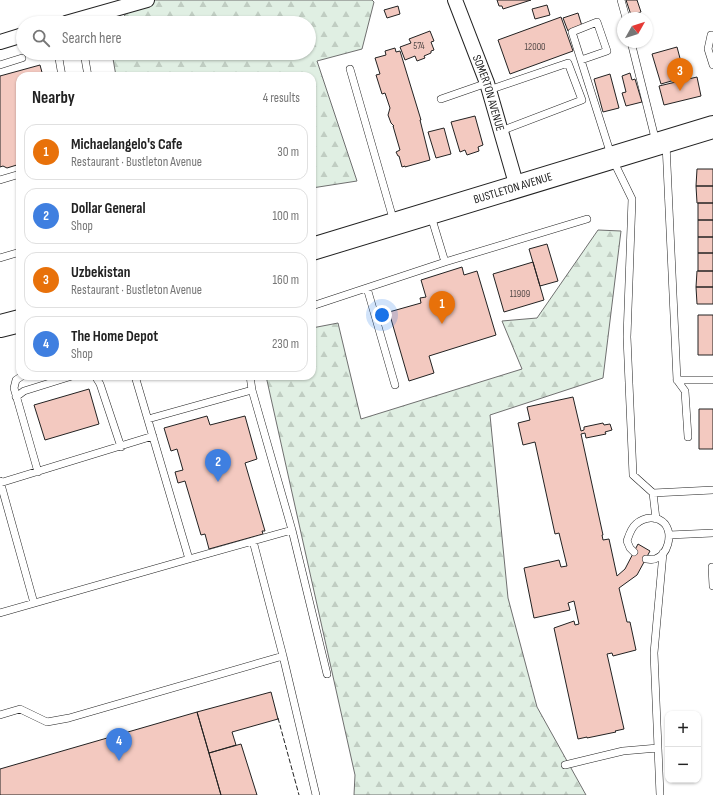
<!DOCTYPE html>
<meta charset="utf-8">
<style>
body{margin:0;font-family:"Sofia Sans Condensed",sans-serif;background:#f6f6f6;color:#222}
.controls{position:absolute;right:12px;bottom:12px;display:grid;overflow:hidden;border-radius:8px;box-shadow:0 1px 3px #0004}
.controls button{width:36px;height:36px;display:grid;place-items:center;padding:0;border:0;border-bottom:1px solid #e0e0e0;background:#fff;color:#222;font:20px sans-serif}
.compass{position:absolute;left:617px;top:12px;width:36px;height:36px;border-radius:50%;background:#fff;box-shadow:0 1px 3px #0004;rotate:51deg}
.you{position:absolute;left:382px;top:315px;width:14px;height:14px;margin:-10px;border:3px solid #fff;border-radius:50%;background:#1a73e8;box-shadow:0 0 0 6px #1a73e833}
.badge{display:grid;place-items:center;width:26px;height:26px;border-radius:50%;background:#0f766e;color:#fff;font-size:13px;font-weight:700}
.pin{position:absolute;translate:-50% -33px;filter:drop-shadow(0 1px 2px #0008)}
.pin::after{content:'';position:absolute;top:21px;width:14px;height:12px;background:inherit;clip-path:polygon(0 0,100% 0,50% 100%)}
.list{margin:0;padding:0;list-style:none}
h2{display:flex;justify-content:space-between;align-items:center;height:52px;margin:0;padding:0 16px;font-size:17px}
h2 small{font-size:13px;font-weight:400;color:#767676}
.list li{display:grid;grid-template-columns:26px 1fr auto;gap:12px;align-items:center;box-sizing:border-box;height:56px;margin:0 8px 8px;padding:0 8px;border:1px solid #e0e0e0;border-radius:12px}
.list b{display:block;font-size:15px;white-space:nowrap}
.list p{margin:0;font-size:13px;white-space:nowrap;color:#767676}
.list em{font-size:13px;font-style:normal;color:#767676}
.icon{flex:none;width:22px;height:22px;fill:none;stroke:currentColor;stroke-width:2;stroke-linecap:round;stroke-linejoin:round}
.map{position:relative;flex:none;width:713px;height:795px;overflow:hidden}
.search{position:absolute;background:#fff;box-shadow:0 1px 3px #0004;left:16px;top:16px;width:300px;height:44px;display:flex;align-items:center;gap:10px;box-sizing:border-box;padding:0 14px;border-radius:22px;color:#767676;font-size:15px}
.panel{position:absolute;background:#fff;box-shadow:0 1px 3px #0004;left:16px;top:72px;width:300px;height:308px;border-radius:12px}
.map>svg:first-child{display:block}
.forest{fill:url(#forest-firs);stroke:#6f6f6f}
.building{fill:#f3c9c0;stroke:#222}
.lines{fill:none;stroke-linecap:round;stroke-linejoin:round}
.service-casing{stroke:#222;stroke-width:8}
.minor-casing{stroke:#222;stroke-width:16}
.primary-casing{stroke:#222;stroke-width:24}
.service{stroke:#fff;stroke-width:7}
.minor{stroke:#fff;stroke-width:14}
.primary{stroke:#fff;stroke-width:22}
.fence{stroke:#222;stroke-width:1;stroke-dasharray:5 2;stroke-linecap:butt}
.labels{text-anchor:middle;stroke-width:3;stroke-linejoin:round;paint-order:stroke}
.number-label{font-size:10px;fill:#564c4a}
.street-label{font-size:12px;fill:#222;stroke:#fff}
</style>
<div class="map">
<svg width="713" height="795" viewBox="0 0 713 795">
<defs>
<pattern id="forest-firs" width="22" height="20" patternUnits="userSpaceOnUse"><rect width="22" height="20" fill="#e0efe3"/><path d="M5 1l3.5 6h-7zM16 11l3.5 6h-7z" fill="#c0cdc2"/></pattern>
</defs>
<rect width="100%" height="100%" fill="#fff"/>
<path class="forest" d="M132,0H372L374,2L362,49L317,61L357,181L312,188V76H116L112,53H309V23H121Z
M598,230L621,231L603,378L490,415L508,598L537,707L586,795H354L355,775L266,376H312V328L338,323L361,419L522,369L502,321L537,318Z"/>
<path class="building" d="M497,0H531L503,9L502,6H499Z
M626,0H637L641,12L631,15Z
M547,5L550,15L535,19L532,9Z
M398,6L400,14L387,18L384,10Z
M578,13L582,26L568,31L563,18Z
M561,17L573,51L510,74L498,40Z
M430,31L434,41L431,42L434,50L431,51V53L424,56L425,58L417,61L415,56L405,60L400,47L411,43L409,39Z
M677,47L685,77L661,84L652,54Z
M395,48L396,52L400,51L421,120H420L430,160L405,167V166L402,167L399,156H398L396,152L400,150L393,126H394L391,123L388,115L390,108L385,93L382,94L376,75L380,74L375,58L386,55L385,51Z
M40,65L43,76H20V164L7,168L3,166L0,167V76Z
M630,73L632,80L635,79L642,102L626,106L622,93L626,92L622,76Z
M610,74L619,108L603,112L594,79Z
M697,77L701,96L664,105L659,86Z
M475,116L483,145L478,147L479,151L467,155L465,150L460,152L451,122Z
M444,128L451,154L436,158L428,132Z
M697,169H713V186H696Z
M696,186H713V203H697Z
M698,203H713V220H698Z
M698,220H713V237H698Z
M698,237H713V253H698Z
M547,244L558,281L540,286L529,249Z
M698,253H713V271H698Z
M533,262L544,300L504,312L493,274Z
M462,267L464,275L477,271L496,335L429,356L434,373L409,381L389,312L421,303L420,298L426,297L421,280Z
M697,271H713V287H696Z
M696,287H713V304H697Z
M698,315H713V355H698Z
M89,389L99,424L45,440L34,405Z
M573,397L581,431L584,430V427L603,423L604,425L610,424L612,430L605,432L606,434L586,438L585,433L581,434L603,535H602L603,540L609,539L617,576L625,569L638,544L650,551L637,575L619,588L627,622H630L636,650L613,656L612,653L607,654L624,729L615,731L616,732L587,738V737L578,739L554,628L574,621L575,625L579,624L574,601L568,603L570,610L534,618L524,568L559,560L561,567L567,566L559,533L555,534L535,442L523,445L518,423L530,420L527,407Z
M699,409H713V449H699Z
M207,416L210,425L245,416L257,459L245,463L265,531H262L263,534L209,549L205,534L201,535L185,481L178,483L175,472L183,470L177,449L171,451L164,428Z
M271,692L278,719L232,732L236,745L209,753L197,712Z
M197,712L221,795H0V769Z
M241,744L257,795H221L209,753Z"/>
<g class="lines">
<defs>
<path id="service" d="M621,0L626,18
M713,35H711L708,49L713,65
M631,42L656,142
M58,53L62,76
M84,53L88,76
M581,60L607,51L597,22L572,32L612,158L632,199L627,337L633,475L653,493L713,490
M0,65L22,58
M350,69L394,222
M489,90L568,63L582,100L501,131
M441,99L487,83
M666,144L677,380H713
M0,180L20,174
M0,258L20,252
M445,262L587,219
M367,288L395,385
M312,306L445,262L431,216
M22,376L16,380L14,388L38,472
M95,376L100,384L121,447
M250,376L252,390L292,530
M677,380L685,391L688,437
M16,397L24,391L72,376
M148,419L252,390
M0,481L34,603
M0,483L153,436
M653,493L656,519
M669,535L713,533
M634,552L630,548L627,541C629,535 631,528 636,524C644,517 657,515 665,524C673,535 668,555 655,559C653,560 648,559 646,559
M189,559L292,530L327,674
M713,567H712L713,586
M0,613L189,559L135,376
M283,656L316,795
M0,715L20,709L47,722L69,718L283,656L253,541
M565,765L623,751L658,748
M660,795L654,653L663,553"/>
<g id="minor">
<path id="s1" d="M455,0L487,83L517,187"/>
<path d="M66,23L147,0"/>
<path d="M0,42L23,35"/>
</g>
<g id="primary">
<path id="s2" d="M312,249L713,127"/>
<path d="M0,326L20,321"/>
</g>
</defs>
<use href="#service" class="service-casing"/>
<use href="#minor" class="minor-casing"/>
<use href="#primary" class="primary-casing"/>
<use href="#service" class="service"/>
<use href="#minor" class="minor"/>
<use href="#primary" class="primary"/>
<path class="fence" d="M278,718L299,795"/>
</g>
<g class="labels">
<g class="number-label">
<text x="419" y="49">574</text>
<text x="535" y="50">12000</text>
<text x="520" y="297">11909</text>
</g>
<g class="street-label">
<text dy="4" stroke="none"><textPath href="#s1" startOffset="99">SOMERTON AVENUE</textPath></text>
<text dy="4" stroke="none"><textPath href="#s2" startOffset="210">BUSTLETON AVENUE</textPath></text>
</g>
</g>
</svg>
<div class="controls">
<button>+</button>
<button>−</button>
</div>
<svg class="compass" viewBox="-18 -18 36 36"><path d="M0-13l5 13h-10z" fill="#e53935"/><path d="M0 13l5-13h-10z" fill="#767676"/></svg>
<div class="you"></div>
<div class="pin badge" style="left:442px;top:324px;background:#e8710a">1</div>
<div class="pin badge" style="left:218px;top:482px;background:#3f7fe0">2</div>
<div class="pin badge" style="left:680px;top:91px;background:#e8710a">3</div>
<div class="pin badge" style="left:119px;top:761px;background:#3f7fe0">4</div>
<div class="search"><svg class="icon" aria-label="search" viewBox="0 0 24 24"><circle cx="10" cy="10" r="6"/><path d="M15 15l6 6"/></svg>Search here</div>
<section class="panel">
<h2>Nearby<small>4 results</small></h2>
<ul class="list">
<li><span class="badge" style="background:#e8710a">1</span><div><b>Michaelangelo's Cafe</b><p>Restaurant · Bustleton Avenue</p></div><em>30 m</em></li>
<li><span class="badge" style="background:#3f7fe0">2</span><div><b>Dollar General</b><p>Shop</p></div><em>100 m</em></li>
<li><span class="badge" style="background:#e8710a">3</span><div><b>Uzbekistan</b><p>Restaurant · Bustleton Avenue</p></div><em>160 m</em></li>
<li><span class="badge" style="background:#3f7fe0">4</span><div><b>The Home Depot</b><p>Shop</p></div><em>230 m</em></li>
</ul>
</section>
</div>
